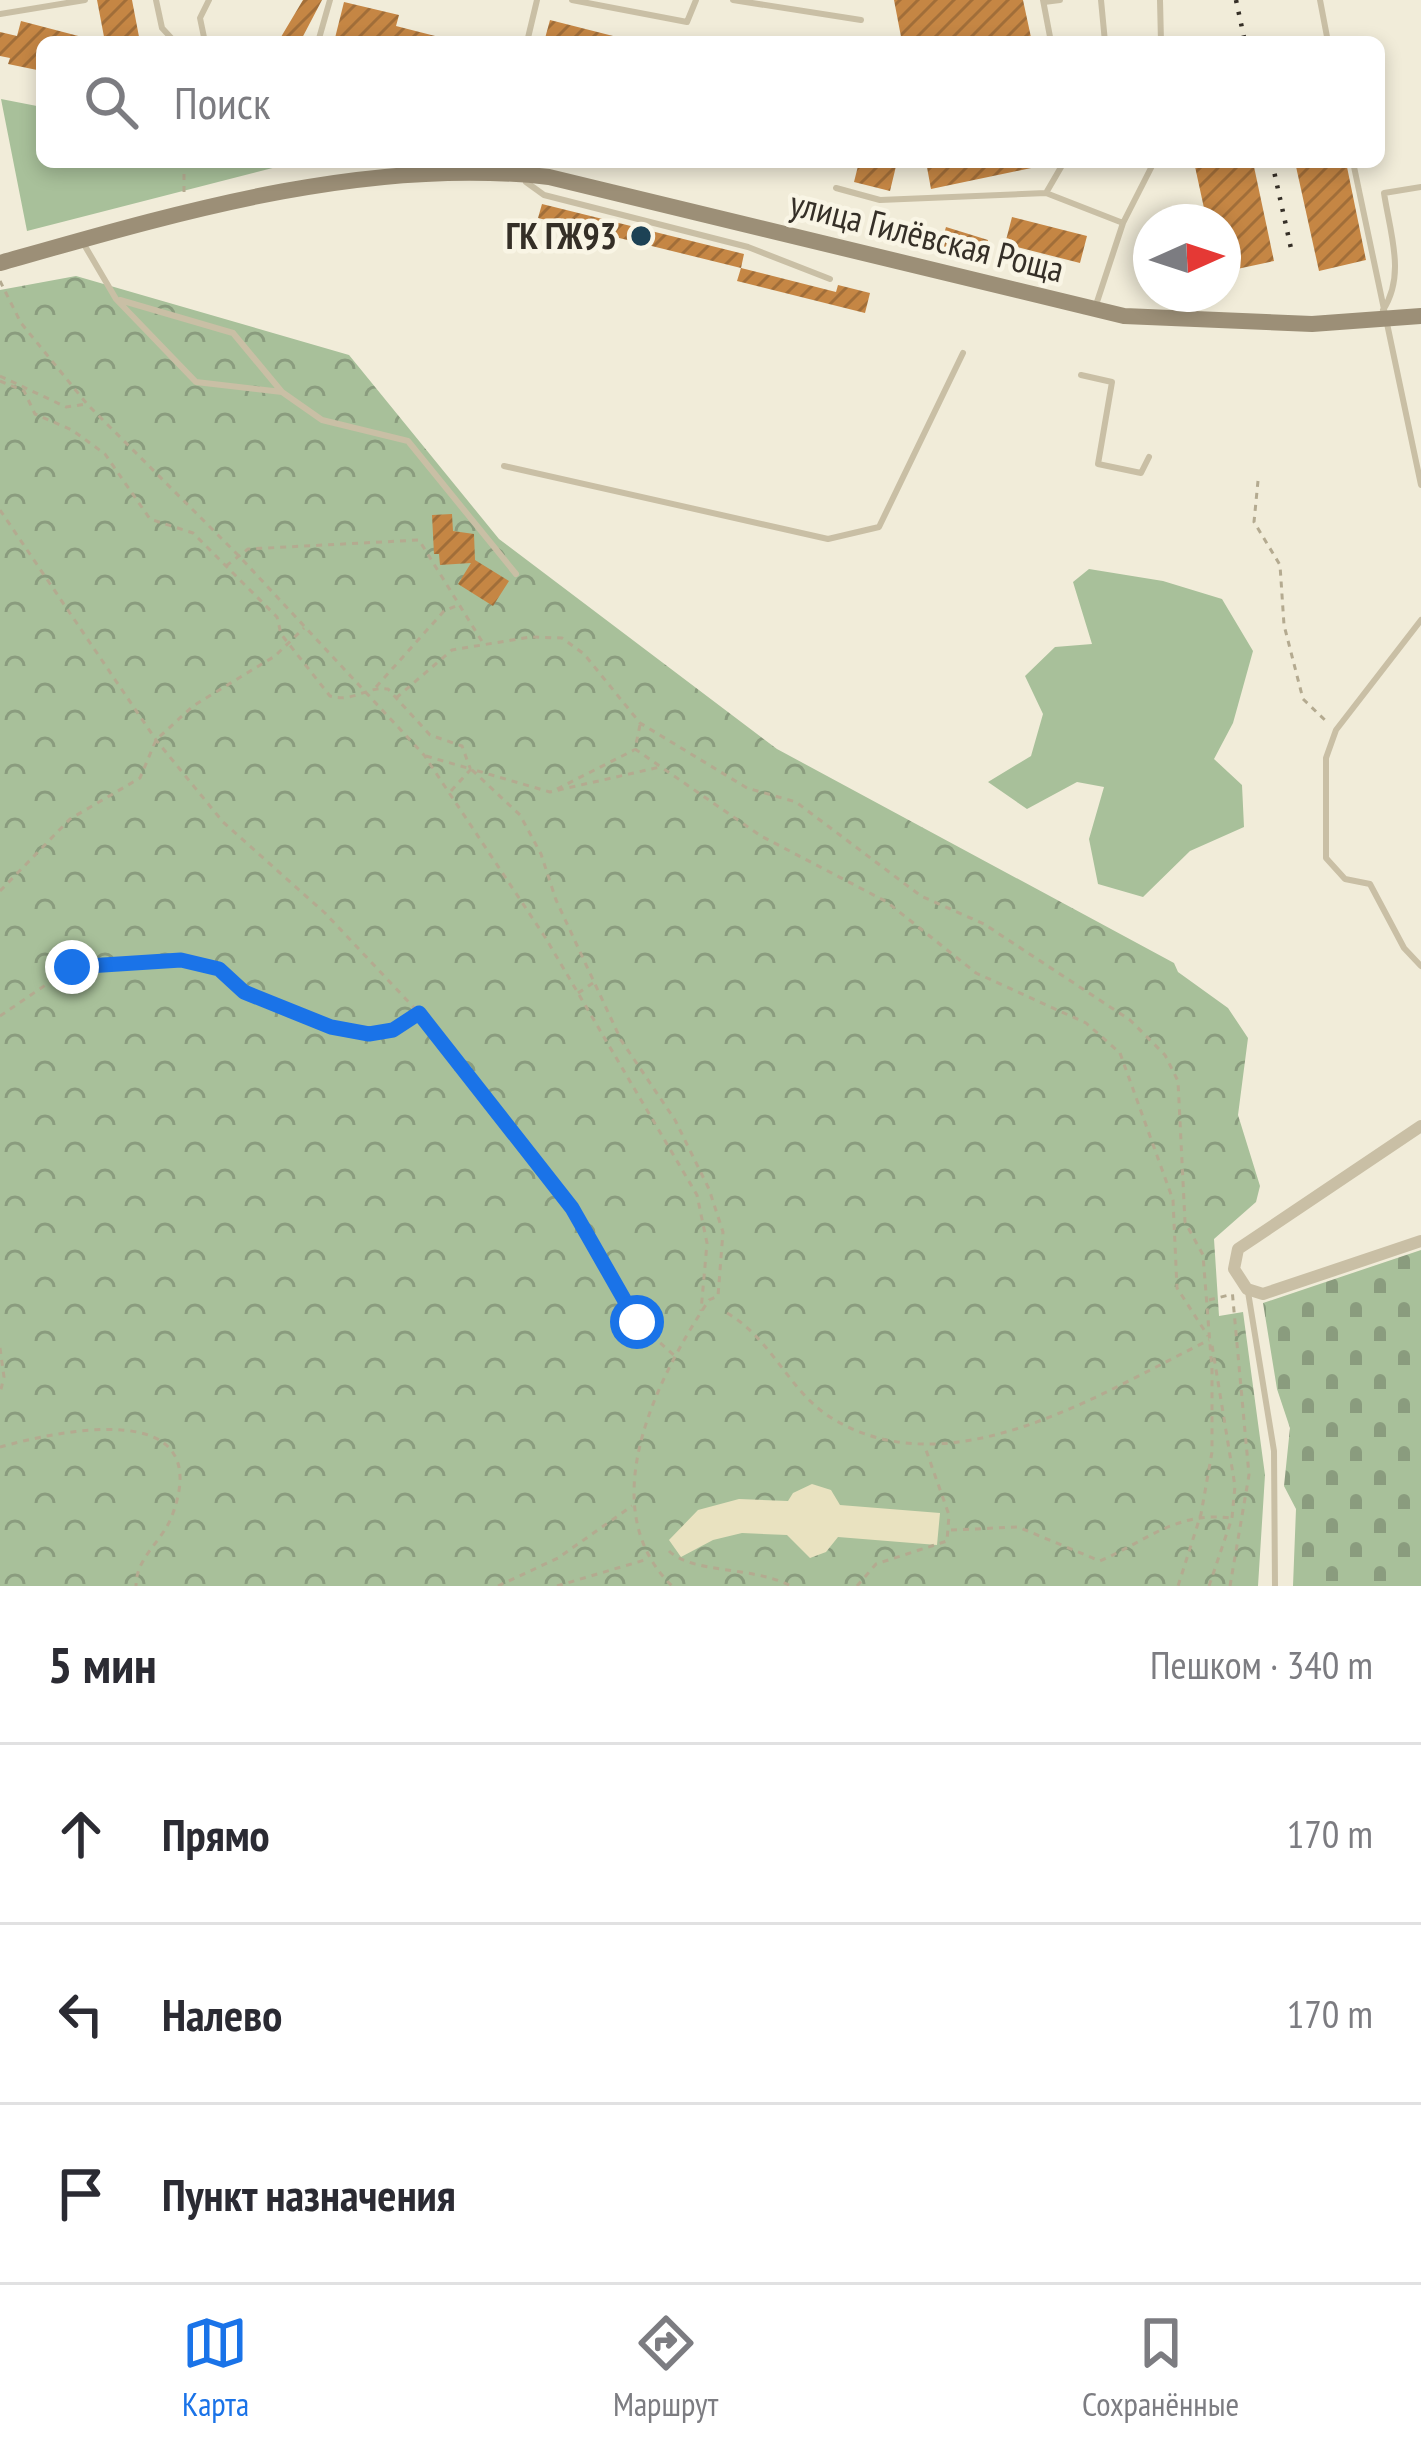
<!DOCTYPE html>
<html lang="ru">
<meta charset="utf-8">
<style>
body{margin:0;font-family:"PT Sans Narrow",sans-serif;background:#f7f7f7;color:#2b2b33}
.compass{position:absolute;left:1133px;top:204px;width:108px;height:108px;border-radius:50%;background:#fff;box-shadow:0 6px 18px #0003;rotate:87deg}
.stop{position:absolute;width:36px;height:36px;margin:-27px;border:9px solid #1a73e8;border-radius:50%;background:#fff}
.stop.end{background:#1a73e8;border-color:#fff;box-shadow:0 3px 12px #0008}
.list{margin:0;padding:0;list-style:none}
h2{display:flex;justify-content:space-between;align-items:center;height:156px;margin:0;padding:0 48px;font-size:51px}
h2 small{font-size:39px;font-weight:400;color:#7c7c81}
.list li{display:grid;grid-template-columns:78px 1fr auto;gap:36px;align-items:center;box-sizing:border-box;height:180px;padding:0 48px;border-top:3px solid #e1e1e2}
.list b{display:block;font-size:45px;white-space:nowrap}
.list em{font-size:39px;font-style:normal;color:#7c7c81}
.icon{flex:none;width:66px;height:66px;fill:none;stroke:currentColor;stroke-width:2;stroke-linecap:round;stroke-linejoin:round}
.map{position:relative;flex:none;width:1421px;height:1586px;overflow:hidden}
.search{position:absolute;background:#fff;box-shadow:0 6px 18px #0003;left:36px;right:36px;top:36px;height:132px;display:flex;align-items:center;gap:30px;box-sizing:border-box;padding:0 42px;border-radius:18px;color:#7c7c81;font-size:45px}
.sheet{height:696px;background:#fff}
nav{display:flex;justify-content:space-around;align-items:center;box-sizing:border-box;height:168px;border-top:3px solid #e1e1e2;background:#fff;font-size:33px;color:#7c7c81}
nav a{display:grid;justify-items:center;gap:6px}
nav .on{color:#1a73e8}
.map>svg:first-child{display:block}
.grass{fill:#a8c09a}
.forest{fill:url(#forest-crowns)}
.cemetery{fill:url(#cemetery-stones)}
.plaza{fill:#e9e2c0}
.building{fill:url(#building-hatch)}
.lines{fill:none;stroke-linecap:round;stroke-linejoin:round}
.path{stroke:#b4aa90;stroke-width:3;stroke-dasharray:6 6;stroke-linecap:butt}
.lane{stroke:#c9bfa5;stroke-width:6}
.street{stroke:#c9bfa5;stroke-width:12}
.secondary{stroke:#9c8f77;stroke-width:16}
.rail{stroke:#352f27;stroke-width:4.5;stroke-dasharray:3 9;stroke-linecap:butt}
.route{stroke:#1a73e8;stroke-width:15}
.poi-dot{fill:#1d4255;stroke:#f9f5e5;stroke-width:4.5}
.labels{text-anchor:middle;stroke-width:9;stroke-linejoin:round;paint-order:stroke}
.poi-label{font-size:36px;font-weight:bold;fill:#352f27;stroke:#f9f5e5;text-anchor:end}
.street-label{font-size:36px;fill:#352f27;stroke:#f9f5e5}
</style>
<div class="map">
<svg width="1421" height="1586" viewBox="0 0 1421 1586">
<defs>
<pattern id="forest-crowns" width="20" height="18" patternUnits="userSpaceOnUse" patternTransform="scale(3)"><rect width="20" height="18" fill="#a8c09a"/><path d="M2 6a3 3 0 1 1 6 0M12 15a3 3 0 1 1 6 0" fill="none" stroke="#8a9c7e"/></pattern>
<pattern id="cemetery-stones" width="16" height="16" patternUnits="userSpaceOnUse" patternTransform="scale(3)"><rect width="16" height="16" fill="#a8c09a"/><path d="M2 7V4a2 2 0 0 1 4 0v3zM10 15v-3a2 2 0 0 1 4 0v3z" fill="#8a9c7e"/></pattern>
<pattern id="building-hatch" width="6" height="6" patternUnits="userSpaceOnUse" patternTransform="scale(3)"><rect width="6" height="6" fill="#c58644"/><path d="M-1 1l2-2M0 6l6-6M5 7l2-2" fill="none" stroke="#a16e39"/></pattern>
</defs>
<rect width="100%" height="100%" fill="#f1ecd9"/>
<path class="grass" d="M1,99L42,107V162H296L27,231Z
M1089,569L1163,581L1222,599L1253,651L1233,723L1214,759L1242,785L1244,827L1190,851L1143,897L1098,884L1089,839L1104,787L1077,782L1027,809L988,782L1031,756L1043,714L1025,676L1055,647L1092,644L1073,582Z"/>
<path class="forest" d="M76,276L349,355L499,539L777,749L1174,963L1178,972L1228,1008L1248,1038L1238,1115L1260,1186L1256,1202L1214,1239L1219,1316L1243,1312L1265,1475L1258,1586H0V290Z"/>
<path class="cemetery" d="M1421,1250V1586H1293L1296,1509L1284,1486L1290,1428L1277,1389L1263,1303Z"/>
<path class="plaza" d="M812,1484L831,1490L840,1505L940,1513L937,1545L838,1537L826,1552L810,1558L787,1535L742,1533L713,1540L681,1557L669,1540L698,1510L739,1499L788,1501L793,1493Z"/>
<path class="building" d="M97,0H132L140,42H105Z
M303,0H322L300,42H278Z
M894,0H1023L1032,42H902Z
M344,2L399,15L396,26L443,38L442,42H334Z
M550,20L621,38V42H544Z
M21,21L86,38V42H42V71L8,64L10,58L0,56V32L17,36Z
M859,162H897L890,191L854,182Z
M926,162H1036V167L931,189Z
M1194,162H1253L1274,261L1223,272V222H1207Z
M1295,162H1346L1366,260L1319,271Z
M542,204L744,254L741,268L538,218Z
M1012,217L1087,236L1080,263L1005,244Z
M946,227L988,240L982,260L940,247Z
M741,268L836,292L838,285L870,293L865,313L737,281Z
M452,514L453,531L474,534L475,560L509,581L493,606L458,584L471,563L440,565L439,554H434L432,515Z"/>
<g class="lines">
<path class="path" d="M184,162V196
M0,281L21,323L87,404L239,556L424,755L545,937L697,1195L707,1243L701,1311
M0,376L66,407L87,404
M0,381L24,391L35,414L72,430L105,454L150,519L193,533L277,617L281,634L330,696C354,703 366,686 388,689L430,735L462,746L470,768
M1258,481L1254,522L1280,565L1284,625L1303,699L1328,723
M0,510L156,740L223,822L325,913L419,1013L572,1208L637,1322L676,1357
M226,566L248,549L419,540L483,643
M376,687L444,611L456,606
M396,698L452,650L530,637L562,638L584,654L640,723L747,788L796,802L921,896L984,924L1130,1020L1165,1055L1178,1081L1185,1222L1203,1255L1212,1370V1452L1201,1514L1178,1586
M640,725L635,749L761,836L887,902L976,973L1086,1023L1120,1053L1173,1200L1177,1288L1208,1336
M426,756L471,769L520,815L541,854L556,900L621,1040L675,1120L709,1189L723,1232L718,1296L709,1300C657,1378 591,1507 672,1586
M557,789L634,750
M451,791L471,769L550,792L660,767
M0,891L70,819L140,778L156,740L193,706L275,656L304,628
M578,993L593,983
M0,1016L72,967L135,960H181L219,969L244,992L331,1027L369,1034L393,1030L418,1014
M1209,1300L1229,1295
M727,1313C772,1339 788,1390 830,1417C949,1492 1101,1393 1209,1340
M0,1348L4,1377L0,1393
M0,1447C58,1431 215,1396 173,1513C164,1541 136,1556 136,1586
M951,1530L1018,1527L1100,1561C1146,1541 1177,1511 1231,1518
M669,1551C693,1574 753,1566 791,1586
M498,1586L558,1558L632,1506
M557,1586L648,1559
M857,1586L876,1564L947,1541L949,1515L926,1450
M1209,1586L1232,1518L1235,1486L1212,1345
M1230,1586L1249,1475L1232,1289"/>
<path class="lane" d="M156,0L162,28L175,42
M572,0L687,22L696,0
M733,0L861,20
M1043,0L1051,42
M1101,0L1105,42
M1160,0L1161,42
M1320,0L1328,42
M1044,2L1060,0
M0,14L85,0
M205,42L200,18L209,0
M318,42L330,0
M527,42L537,0
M430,162L447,167
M1353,162L1421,485
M526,182L544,195L748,247L830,279
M836,188L880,200L1046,193L1123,223
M1046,193L1064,162
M82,241L116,299L196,382L282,392L322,420L408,441L516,574
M120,300L233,333L282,392
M1095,308L1123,223L1154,162
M1383,310C1406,275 1390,233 1384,193L1421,187
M1081,375L1112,382L1098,464L1141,473L1149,457
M504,466L828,539L879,527L963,353
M1421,620L1336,730L1326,758V858L1345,879L1370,884L1404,948L1421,966
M1248,1292L1274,1451L1275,1586"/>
<path class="street" d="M1421,1126L1238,1249L1234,1269L1247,1289L1263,1294L1421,1241"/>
<path class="secondary" d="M0,263C176,213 366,156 549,177L1124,316L1312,324L1421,316"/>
<path class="rail" d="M1236,0L1245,42
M1272,162L1292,253"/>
</g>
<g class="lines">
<path class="route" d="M72,967L181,960L219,969L244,992L331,1027L369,1034L393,1030L419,1013L572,1208L637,1322"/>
</g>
<circle class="poi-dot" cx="641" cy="236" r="12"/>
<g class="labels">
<g class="poi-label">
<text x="617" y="249">ГК ГЖ93</text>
</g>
<g class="street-label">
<text transform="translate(927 236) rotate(14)" y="13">улица Гилёвская Роща</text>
</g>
</g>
</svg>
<svg class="compass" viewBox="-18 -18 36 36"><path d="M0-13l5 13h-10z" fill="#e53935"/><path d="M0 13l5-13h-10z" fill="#7c7c81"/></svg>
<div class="stop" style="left:637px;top:1322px"></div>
<div class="stop end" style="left:72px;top:967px"></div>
<div class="search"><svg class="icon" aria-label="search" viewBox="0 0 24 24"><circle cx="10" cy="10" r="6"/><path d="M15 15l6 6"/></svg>Поиск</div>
</div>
<section class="sheet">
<h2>5 мин<small>Пешком · 340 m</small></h2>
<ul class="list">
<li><svg class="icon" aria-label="ahead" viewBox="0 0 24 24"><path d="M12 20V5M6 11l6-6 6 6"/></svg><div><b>Прямо</b></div><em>170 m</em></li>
<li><svg class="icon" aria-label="left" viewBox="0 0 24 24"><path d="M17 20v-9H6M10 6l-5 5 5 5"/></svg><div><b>Налево</b></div><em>170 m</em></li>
<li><svg class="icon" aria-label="arrive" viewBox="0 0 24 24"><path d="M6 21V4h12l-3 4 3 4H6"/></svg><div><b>Пункт назначения</b></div></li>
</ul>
</section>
<nav>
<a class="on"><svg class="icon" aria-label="map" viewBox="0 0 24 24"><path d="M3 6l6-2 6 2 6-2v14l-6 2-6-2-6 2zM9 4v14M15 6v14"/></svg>Карта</a>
<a><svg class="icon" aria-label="directions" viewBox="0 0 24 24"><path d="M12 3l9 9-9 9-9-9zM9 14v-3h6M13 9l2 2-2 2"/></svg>Маршрут</a>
<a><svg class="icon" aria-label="saved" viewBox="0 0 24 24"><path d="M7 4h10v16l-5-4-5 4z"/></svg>Сохранённые</a>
</nav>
